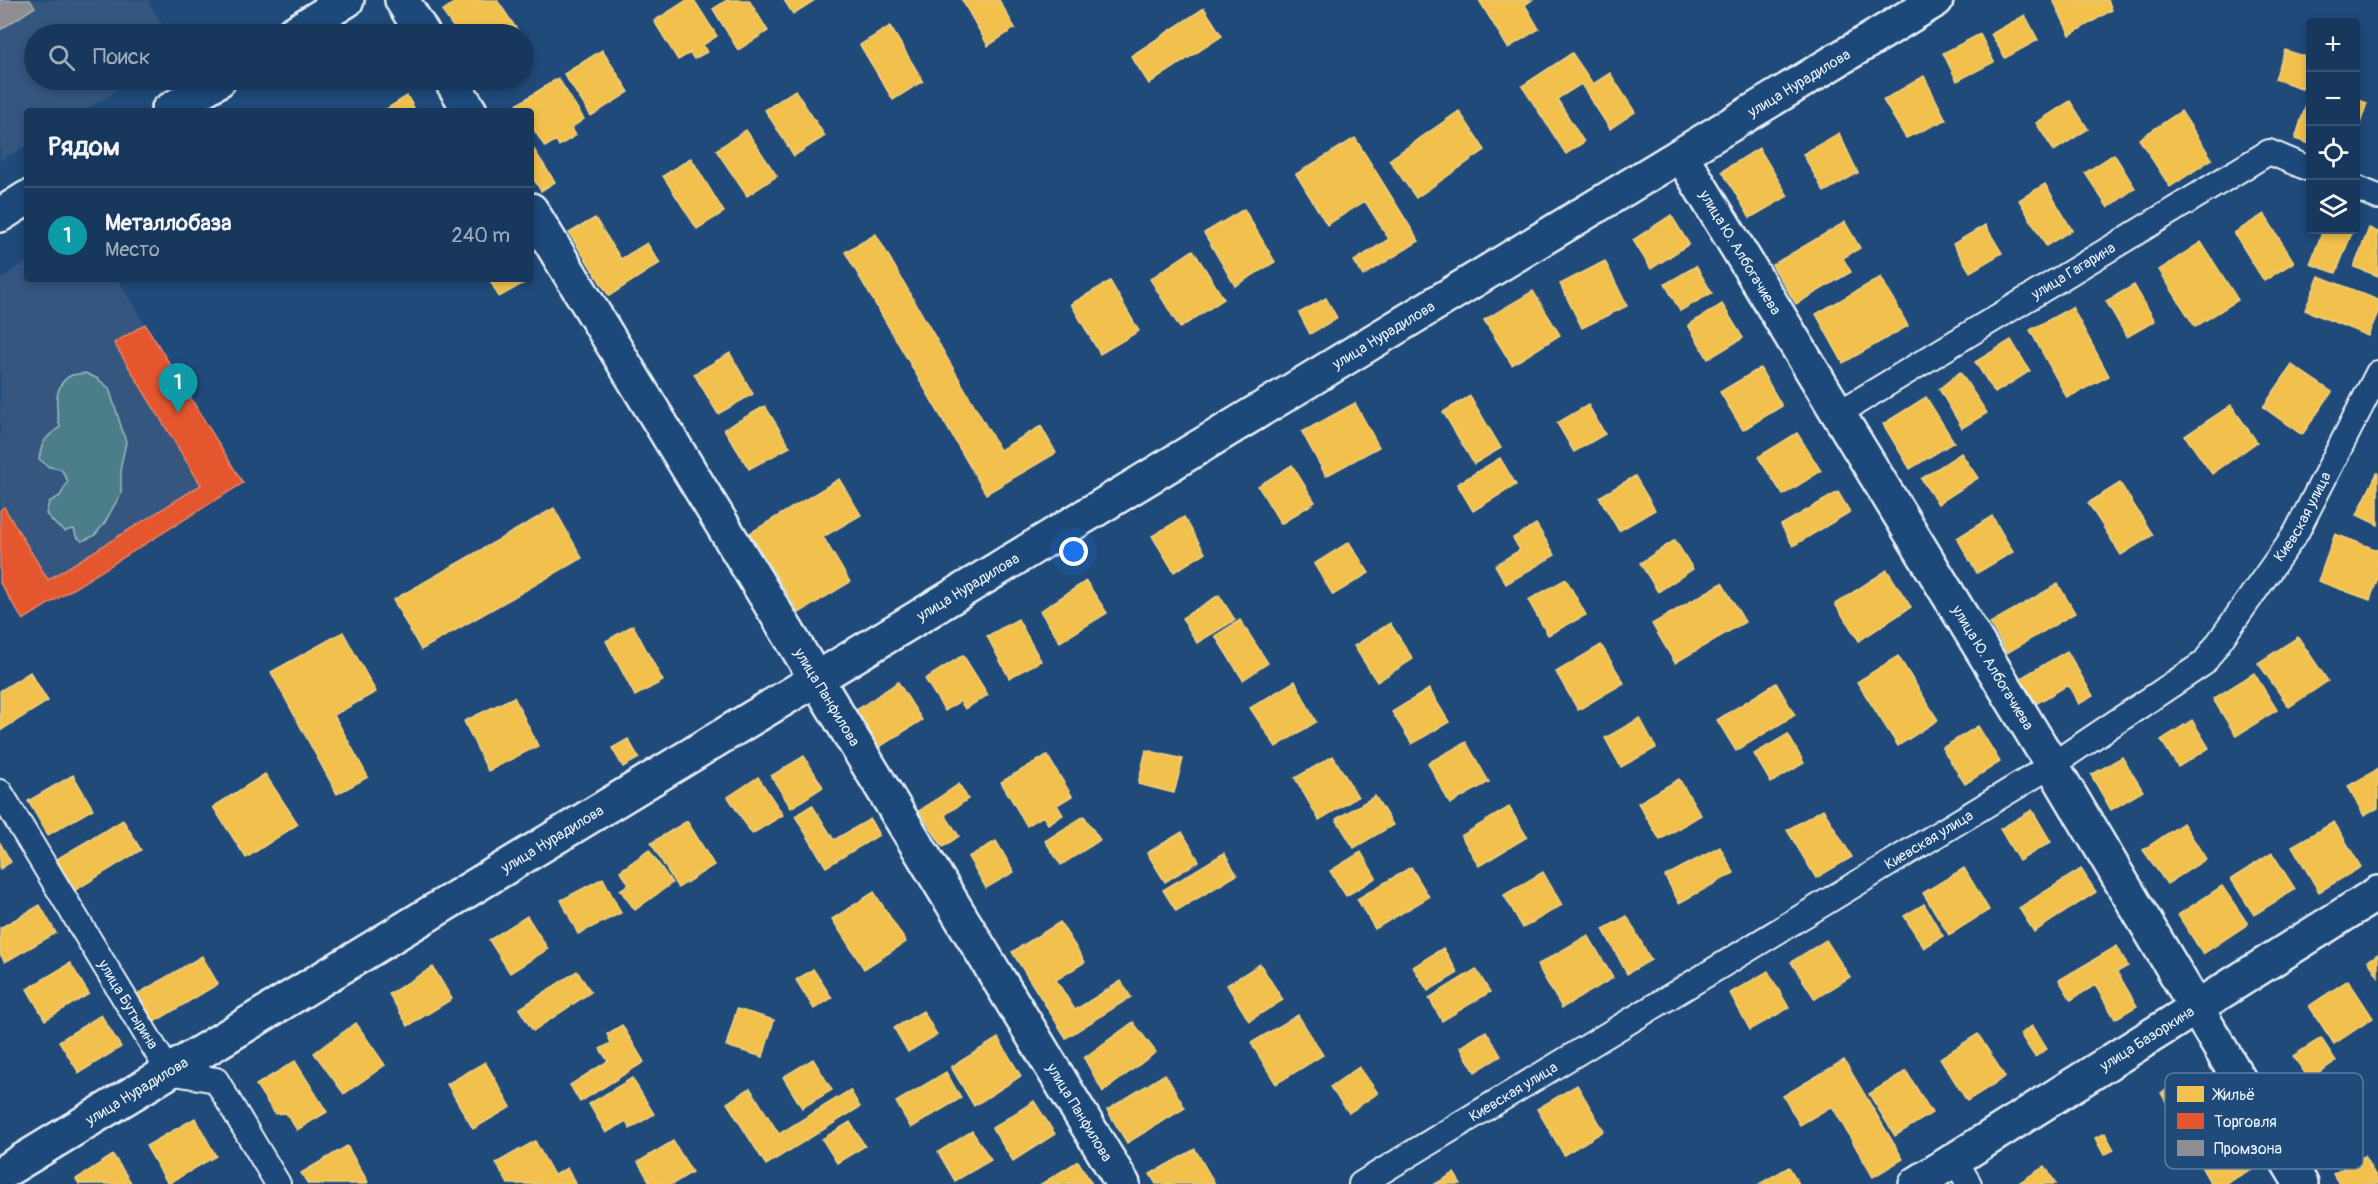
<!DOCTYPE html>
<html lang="ru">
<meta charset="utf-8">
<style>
body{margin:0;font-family:Pangolin,sans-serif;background:#203f62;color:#f1f3f6}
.controls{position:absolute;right:18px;top:18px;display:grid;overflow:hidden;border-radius:6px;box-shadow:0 3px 9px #0003}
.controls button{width:54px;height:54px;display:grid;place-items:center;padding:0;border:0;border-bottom:2px solid #365272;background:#17385c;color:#f1f3f6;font:30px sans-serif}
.you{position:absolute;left:1074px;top:552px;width:21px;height:21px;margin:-15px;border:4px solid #fff;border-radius:50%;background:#1a73e8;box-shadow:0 0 0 9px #1a73e833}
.badge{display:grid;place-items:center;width:39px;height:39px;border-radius:50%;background:#ff9aa2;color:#fff;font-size:20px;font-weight:700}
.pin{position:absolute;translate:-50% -50px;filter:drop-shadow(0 2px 3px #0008)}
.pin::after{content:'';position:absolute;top:32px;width:21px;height:18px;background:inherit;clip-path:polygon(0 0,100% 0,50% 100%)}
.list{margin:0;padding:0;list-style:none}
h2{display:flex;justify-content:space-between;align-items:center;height:78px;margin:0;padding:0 24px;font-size:26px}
h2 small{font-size:20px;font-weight:400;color:#9eacbb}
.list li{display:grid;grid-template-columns:39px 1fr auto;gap:18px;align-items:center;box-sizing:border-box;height:96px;padding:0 24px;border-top:2px solid #365272}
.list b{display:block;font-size:22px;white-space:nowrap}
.list p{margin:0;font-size:20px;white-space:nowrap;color:#9eacbb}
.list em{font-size:20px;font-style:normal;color:#9eacbb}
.icon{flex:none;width:33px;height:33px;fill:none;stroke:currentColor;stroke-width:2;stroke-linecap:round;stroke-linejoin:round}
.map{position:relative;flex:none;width:2378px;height:1184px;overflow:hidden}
.search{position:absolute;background:#17385c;box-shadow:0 3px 9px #0003;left:24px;top:24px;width:510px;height:66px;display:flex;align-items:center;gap:15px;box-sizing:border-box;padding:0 21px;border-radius:33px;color:#9eacbb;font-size:22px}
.panel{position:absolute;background:#17385c;box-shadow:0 3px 9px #0003;left:24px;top:108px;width:510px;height:174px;border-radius:6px}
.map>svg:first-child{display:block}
.built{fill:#36577f}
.green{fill:#4c7e89;stroke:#9ab8c0;stroke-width:1.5}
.homes{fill:#f2c14e;stroke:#efcf81;stroke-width:1.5}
.shops{fill:#e4572e;stroke:#e5856b;stroke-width:1.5}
.industry{fill:#8d8d92;stroke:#a8abb1;stroke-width:1.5}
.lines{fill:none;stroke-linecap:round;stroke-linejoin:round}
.street-casing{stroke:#e8f1f8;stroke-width:28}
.secondary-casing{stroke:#e8f1f8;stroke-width:38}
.street{stroke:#1f4a7a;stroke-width:24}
.secondary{stroke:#1f4a7a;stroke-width:33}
.labels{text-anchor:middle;stroke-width:6;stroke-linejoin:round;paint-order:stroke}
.street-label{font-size:15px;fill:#e8f1f8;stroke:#1f4a7a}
.key{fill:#1f4a7a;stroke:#5b7ca0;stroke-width:1.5}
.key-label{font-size:16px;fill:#e8f1f8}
</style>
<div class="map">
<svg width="2378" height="1184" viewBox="0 0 2378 1184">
<rect width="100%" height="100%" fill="#1f4a7a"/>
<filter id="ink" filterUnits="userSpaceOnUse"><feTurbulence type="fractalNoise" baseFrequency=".0167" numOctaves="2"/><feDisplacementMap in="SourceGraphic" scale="12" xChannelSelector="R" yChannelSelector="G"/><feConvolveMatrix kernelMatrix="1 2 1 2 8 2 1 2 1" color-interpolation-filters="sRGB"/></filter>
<g filter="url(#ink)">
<path class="built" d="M0,0H147L168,34H34V80H135L83,111H27V145L0,161Z
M27,262V279H117L243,483L23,620L0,583V279Z"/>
<path class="green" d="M85,373L98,379L109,388L126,442L121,465V493L104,524L94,536L82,541L76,536L74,529L65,531L57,526L46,514L49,502L60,496L68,481L61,469L49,467L39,459C42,440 45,438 60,427C56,411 52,386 70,376C74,374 81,374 85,373Z"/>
<path class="homes" d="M458,0H497L520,34H458L442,11Z
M687,0H694L717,36L703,45L707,52L694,59L690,53L678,60L654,21Z
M727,0H749L768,31L738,50L713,9Z
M784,0H815L793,14Z
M962,0H999L1015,28L988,46Z
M1479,0H1532L1525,5L1539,29L1508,48Z
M2053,0H2108L2112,10L2070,35Z
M1204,8L1222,36L1149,84L1131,56Z
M2025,15L2038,40L2005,58L1991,34Z
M890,26L923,81L893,100L860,45Z
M1980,34L1994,62L1957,81L1943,53Z
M602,50L629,92L591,116L564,74Z
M2285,50L2310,58V91L2275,79Z
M1572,53L1593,84L1610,73L1635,112L1610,129L1581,84L1557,99L1584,142L1566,154L1522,86Z
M1924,76L1946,120L1906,138L1883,100Z
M558,78L584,119L571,128L576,135L559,146L556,140L545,147L531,125V111H507Z
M795,90L825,136L794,156L765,110Z
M2310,92V144L2295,139Z
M407,96L416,111H383Z
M2356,99L2367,103L2356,135Z
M2070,101L2088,129L2054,151L2036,123Z
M1459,111L1485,150L1416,198L1389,160Z
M2181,111L2212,159L2170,187L2139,139Z
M746,130L777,176L747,196L716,150Z
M1839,133L1858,173L1824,192L1803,154Z
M1355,138L1419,241L1363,276L1354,261L1389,239L1365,201L1327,225L1296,174Z
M531,145L555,182L541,191L531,175Z
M1759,148L1788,196L1750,218L1722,171Z
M2114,154L2135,188L2108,208L2085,173Z
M691,158L724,212L697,229L663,176Z
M2045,184L2072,230L2046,246L2019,200Z
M1244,209L1275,262L1235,286L1204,233Z
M2264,214L2294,262L2264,281L2234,233Z
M1671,215L1689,244L1651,269L1633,240Z
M595,218L621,259L647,243L660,263L609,296L569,233Z
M1845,222L1860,248L1843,258L1851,272L1796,304L1772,265Z
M1985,225L2002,253L1970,272L1953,244Z
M2369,228L2378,232V276L2354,267Z
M2323,230H2353L2336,273L2310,264Z
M876,234L1000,450L1041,426L1056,453L986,494L845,252Z
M2201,242L2238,300L2195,327L2159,270Z
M1193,250L1224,299L1180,328L1150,279Z
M1605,261L1627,306L1582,328L1560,284Z
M1696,266L1712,293L1680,311L1665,284Z
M2319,276L2378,300V312L2368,336L2305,310Z
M1881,277L1908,326L1843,363L1816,314Z
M489,279H531L499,297Z
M1110,281L1139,331L1100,354L1071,304Z
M2134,285L2155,321L2127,337L2106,301Z
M1533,291L1560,335L1512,365L1484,320Z
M1326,298L1337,318L1310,334L1299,313Z
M1722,304L1743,338L1708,359L1688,325Z
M2072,307L2109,376L2067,398L2030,330Z
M2011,340L2030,371L1995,393L1975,362Z
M730,353L753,394L718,414L694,374Z
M2292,365L2332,392L2302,435L2263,407Z
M1760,368L1782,406L1743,430L1720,392Z
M1960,372L1987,413L1962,428L1939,389Z
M1470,396L1501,448L1474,464L1443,412Z
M1926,397L1954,442L1910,469L1883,424Z
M1355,403L1379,447L1326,476L1302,432Z
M1588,405L1605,434L1574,452L1557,423Z
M2231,405L2257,442L2212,474L2185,436Z
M765,406L790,447L749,469L724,429Z
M1797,433L1821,471L1783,495L1758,457Z
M1961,453L1978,478L1938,504L1921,479Z
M1500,458L1516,485L1473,511L1457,484Z
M1292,465L1315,502L1281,524L1258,486Z
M2377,473H2378V525L2357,515Z
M1635,476L1655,510L1619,531L1599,497Z
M839,479L861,515L823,537L850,582L799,613L750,533Z
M2120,483L2153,535L2121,555L2088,503Z
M1838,492L1850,512L1793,546L1781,525Z
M554,508L582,558L421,650L393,600Z
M1992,516L2013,552L1977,573L1957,538Z
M1184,517L1205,553L1174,572L1152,536Z
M1536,524L1555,555L1506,584L1495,565L1520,550L1513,538Z
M2335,534L2378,550V577L2370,600L2318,581Z
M1675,540L1693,569L1658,592L1640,563Z
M1349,542L1369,573L1333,595L1314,564Z
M1887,570L1911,607L1859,641L1835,604Z
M1566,579L1586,615L1548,635L1528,600Z
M1086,581L1107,613L1060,642L1040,611Z
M1722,583L1745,622L1675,663L1652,624Z
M2058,584L2075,613L2007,653L1990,623Z
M1219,595L1235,620L1197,643L1182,618Z
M1018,619L1041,661L1009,678L987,636Z
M1240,620L1268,663L1243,680L1215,636Z
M1390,623L1413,659L1377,682L1354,646Z
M633,625L663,681L635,696L606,641Z
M343,632L376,692L334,715L368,777L337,794L271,672Z
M2298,637L2328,681L2289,707L2258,663Z
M1601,645L1624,683L1578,710L1556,672Z
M2067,651L2093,696L2079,704L2068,685L2034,705L2019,679Z
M963,655L988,695L965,709L960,701L945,711L925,679Z
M1898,656L1938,720L1898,746L1857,682Z
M30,672L48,701L0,731V691Z
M2254,673L2277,710L2236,736L2213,699Z
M1295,681L1316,722L1276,747L1250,708Z
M898,682L922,720L878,748L855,711Z
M1776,683L1795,715L1736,751L1717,720Z
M1429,689L1449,722L1412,744L1392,712Z
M514,697L538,746L488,771L464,721Z
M1640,718L1656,748L1621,767L1605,738Z
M2192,720L2209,748L2178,767L2161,740Z
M1978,726L2000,762L1965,784L1942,748Z
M1788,734L1804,763L1771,783L1754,754Z
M628,739L639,758L623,767L612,748Z
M1466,742L1489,782L1450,804L1428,763Z
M1146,750L1183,759L1174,793L1138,784Z
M1047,755L1072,796L1057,805L1063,815L1048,824L1043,816L1027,826L1001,782Z
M804,756L823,787L791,808L771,776Z
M1333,756L1358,797L1319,820L1295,778Z
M2122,757L2143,791L2111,810L2091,775Z
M2378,769V808L2364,816L2348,786Z
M265,774L298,824L246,858L213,807Z
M73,775L93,809L48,835L28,801Z
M758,777L783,815L752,834L728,797Z
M1679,779L1701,815L1660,840L1638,803Z
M959,784L968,799L945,815L959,836L943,847L919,811Z
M1375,796L1393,825L1354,848L1336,819Z
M812,805L834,840L870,819L879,835L826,867L795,816Z
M1509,807L1527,837L1479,866L1461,836Z
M1823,809L1852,857L1816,878L1787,830Z
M2032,810L2051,842L2019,861L2000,829Z
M1084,816L1100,840L1061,865L1045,841Z
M123,820L141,850L74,891L55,860Z
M687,821L714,865L678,888L651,843Z
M2334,822L2361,867L2319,892L2292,846Z
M2183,823L2206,859L2167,884L2143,850Z
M1182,832L1199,861L1165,882L1147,853Z
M996,841L1014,872L986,888L968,857Z
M0,843L11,862L0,869Z
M1720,847L1734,873L1679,903L1665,876Z
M649,850L672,883L635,910L620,890L629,884L620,871Z
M1361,852L1376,878L1346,896L1330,871Z
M1224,853L1237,875L1176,911L1163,890Z
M2272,853L2295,889L2254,915L2231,879Z
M1411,867L1429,897L1375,929L1357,899Z
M1964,868L1989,910L1949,935L1923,893Z
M2081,869L2096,892L2034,932L2019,908Z
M1543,872L1562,905L1523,928L1504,895Z
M603,878L621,913L578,934L561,900Z
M2222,886L2248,924L2203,954L2178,915Z
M874,892L906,942L864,969L832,919Z
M1924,904L1943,936L1924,948L1904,916Z
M40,905L56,933L5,962L0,954V928Z
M527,916L548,949L510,973L489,940Z
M1627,916L1651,960L1627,974L1603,929Z
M1060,922L1085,962L1056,980L1075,1010L1121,981L1131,997L1066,1038L1012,952Z
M1588,935L1613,978L1562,1008L1537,965Z
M1826,940L1850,977L1815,999L1791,962Z
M2117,946L2128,966L2117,972L2137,1006L2115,1019L2095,985L2071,1000L2059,980Z
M1443,948L1458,973L1428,991L1413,967Z
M2378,954V976L2368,961Z
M202,956L218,984L151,1024L134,996Z
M70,963L89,994L45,1020L27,989Z
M1260,964L1283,1000L1249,1021L1227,985Z
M433,967L452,999L408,1026L389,994Z
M813,969L832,998L814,1009L796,980Z
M1476,969L1490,992L1442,1021L1429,998Z
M577,971L591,992L533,1031L519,1009Z
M1768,971L1789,1008L1750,1030L1730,993Z
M2348,980L2373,1018L2334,1044L2309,1006Z
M737,1009L774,1020L763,1057L726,1046Z
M923,1011L937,1035L908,1052L894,1028Z
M101,1015L121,1047L79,1073L59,1041Z
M1298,1015L1323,1055L1276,1084L1251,1043Z
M1133,1022L1156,1052L1103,1092L1084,1058Z
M356,1023L385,1065L344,1094L314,1053Z
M622,1025L644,1062L580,1102L570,1085L608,1061L600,1049L611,1043L607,1034Z
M2032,1026L2047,1049L2035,1057L2020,1034Z
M1486,1031L1501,1056L1475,1072L1460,1047Z
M1978,1034L2005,1077L1967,1101L1940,1058Z
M998,1038L1021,1076L974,1106L951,1067Z
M2321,1038L2336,1061L2309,1079L2293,1056Z
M813,1059L832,1090L802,1108L783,1077Z
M1844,1060L1903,1159L1873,1177L1832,1106L1800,1125L1783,1096Z
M295,1061L327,1112L297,1130L286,1113L275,1114L256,1085Z
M485,1062L511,1107L473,1129L447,1084Z
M1359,1067L1378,1093L1349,1113L1330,1087Z
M1906,1071L1932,1113L1895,1136L1869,1094Z
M946,1072L961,1098L911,1128L896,1102Z
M1165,1074L1185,1108L1127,1143L1107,1110Z
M2189,1077L2210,1113L2182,1129L2161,1093Z
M632,1078L654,1114L630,1129L626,1121L606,1133L589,1104Z
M1577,1085L1604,1131L1564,1155L1537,1109Z
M750,1088L779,1134L850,1090L860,1107L766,1165L727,1103Z
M1034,1101L1055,1134L1013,1161L992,1128Z
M195,1118L216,1156L168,1184L146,1146Z
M850,1122L865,1146L837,1163L822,1139Z
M972,1131L991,1160L955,1181L938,1152Z
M2105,1133L2114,1150L2104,1155L2095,1138Z
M2240,1137L2257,1166L2225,1184H2211L2198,1161Z
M535,1141L554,1175L567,1168L576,1184H508L496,1163Z
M673,1141L692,1172L673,1184H651L638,1162Z
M347,1146L368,1182L365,1184H308L301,1173Z
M1195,1149L1215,1184H1156L1150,1174Z
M113,1155L132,1184H79L76,1179Z
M2364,1156L2378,1180V1184H2339L2333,1174Z
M1078,1161L1092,1184H1041Z
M2045,1166L2056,1184H2017Z
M1789,1167L1799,1184H1759Z
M1454,1173L1461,1184H1435Z"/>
<path class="shops" d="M145,324L243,483L23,620L0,583V510L4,507L48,580L201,485L114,343Z"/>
<path class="industry" d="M0,0H30L35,7L0,30Z"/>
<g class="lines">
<defs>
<g id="street">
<path d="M2356,188L2378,197"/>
<path id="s1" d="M1839,413L2269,152L2310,169"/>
<path id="s2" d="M0,792L169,1072L216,1080L278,1184"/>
<path d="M1955,1160L1969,1184"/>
<path id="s3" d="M1361,1184L2052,765L2204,663L2296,533L2378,373"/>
</g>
<g id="secondary">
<path d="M402,0L423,34"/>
<path d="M292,34L347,0"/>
<path d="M451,80L470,111"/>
<path d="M168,111L219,80"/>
<path id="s4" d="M1681,155L2052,765L2301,1184"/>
<path id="s5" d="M531,210L1123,1184"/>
<path d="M0,215L27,198"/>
<path id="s6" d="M0,1174L1936,0"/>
<path id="s7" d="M1916,1184L2378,893"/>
</g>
</defs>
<use href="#street" class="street-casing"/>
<use href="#secondary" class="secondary-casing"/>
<use href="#street" class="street"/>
<use href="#secondary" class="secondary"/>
</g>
</g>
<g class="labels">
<g class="street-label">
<text dy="5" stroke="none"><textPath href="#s6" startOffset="2104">улица Нурадилова</textPath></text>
<text dy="5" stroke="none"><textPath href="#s4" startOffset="114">улица Ю. Албогачиева</textPath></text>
<text dy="5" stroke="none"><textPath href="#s1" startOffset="274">улица Гагарина</textPath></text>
<text dy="5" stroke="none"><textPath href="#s6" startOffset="1618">улица Нурадилова</textPath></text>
<text dy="5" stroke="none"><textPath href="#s3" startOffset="1168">Киевская улица</textPath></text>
<text dy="5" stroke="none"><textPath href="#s6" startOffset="1132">улица Нурадилова</textPath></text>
<text dy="5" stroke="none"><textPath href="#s4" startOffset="600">улица Ю. Албогачиева</textPath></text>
<text dy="5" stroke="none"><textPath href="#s5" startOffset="570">улица Панфилова</textPath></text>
<text dy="5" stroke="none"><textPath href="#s6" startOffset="646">улица Нурадилова</textPath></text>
<text dy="5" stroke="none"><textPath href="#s3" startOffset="664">Киевская улица</textPath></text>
<text dy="5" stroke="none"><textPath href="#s2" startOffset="248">улица Бутырина</textPath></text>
<text dy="5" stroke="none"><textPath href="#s7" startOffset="273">улица Базоркина</textPath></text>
<text dy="5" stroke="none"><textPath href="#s6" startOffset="160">улица Нурадилова</textPath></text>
<text dy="5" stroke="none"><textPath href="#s3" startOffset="178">Киевская улица</textPath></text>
<text dy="5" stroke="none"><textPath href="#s5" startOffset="1056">улица Панфилова</textPath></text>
</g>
</g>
<rect x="2165" y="1073" width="198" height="96" rx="9" class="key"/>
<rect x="2177" y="1086" width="27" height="16" fill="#f2c14e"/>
<rect x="2177" y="1113" width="27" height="16" fill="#e4572e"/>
<rect x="2177" y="1140" width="27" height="16" fill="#8d8d92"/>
<g class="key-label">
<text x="2214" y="1100">Жильё</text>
<text x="2214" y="1127">Торговля</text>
<text x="2214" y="1154">Промзона</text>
</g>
</svg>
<div class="controls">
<button>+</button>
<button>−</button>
<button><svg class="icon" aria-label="locate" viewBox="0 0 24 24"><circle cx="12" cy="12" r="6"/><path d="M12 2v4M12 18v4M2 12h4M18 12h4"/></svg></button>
<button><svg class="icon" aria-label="layers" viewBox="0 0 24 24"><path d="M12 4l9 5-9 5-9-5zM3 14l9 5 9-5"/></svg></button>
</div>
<div class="you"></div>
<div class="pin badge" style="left:178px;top:413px;background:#0f9aa8">1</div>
<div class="search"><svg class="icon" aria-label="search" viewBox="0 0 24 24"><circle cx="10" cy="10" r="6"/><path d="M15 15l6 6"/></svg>Поиск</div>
<section class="panel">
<h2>Рядом<small></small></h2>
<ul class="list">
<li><span class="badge" style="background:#0f9aa8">1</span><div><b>Металлобаза</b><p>Место</p></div><em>240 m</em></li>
</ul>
</section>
</div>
